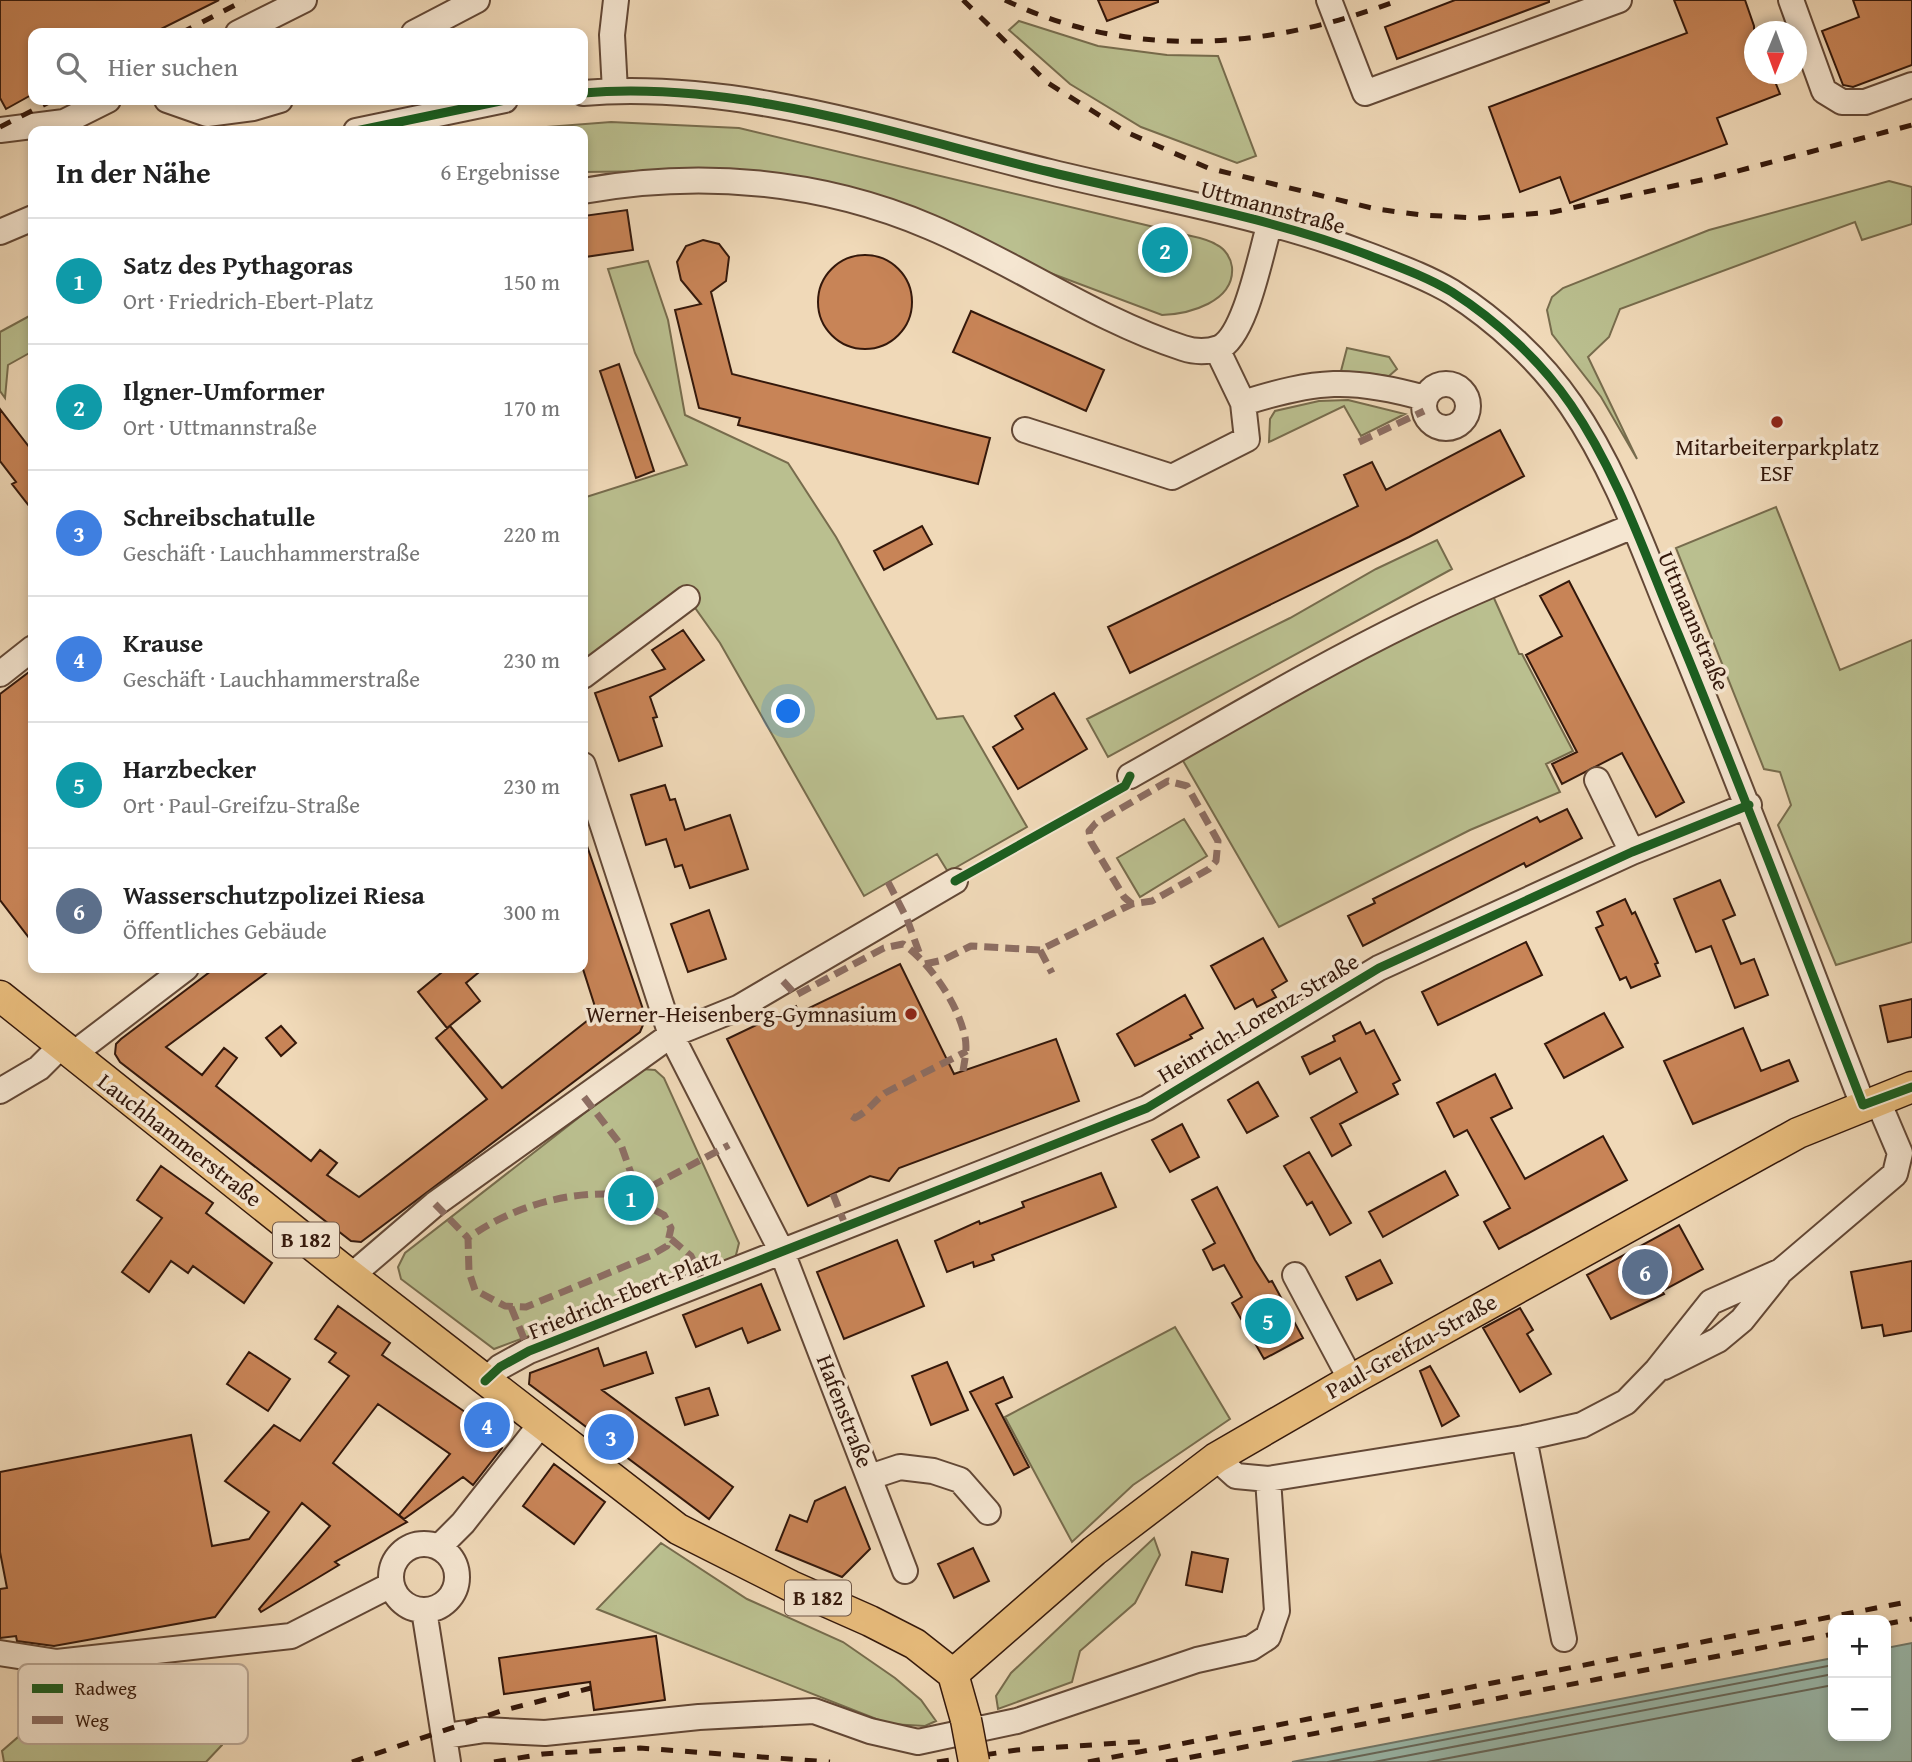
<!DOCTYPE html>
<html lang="de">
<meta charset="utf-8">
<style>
body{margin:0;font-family:"Gentium Book Plus",serif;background:#f6f6f6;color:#222}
.controls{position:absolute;right:21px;bottom:21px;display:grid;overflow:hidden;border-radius:14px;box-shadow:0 4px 10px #0003}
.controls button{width:63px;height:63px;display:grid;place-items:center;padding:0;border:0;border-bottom:2px solid #e0e0e0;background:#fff;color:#222;font:35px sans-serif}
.compass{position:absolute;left:1744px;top:21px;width:63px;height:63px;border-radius:50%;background:#fff;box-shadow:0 4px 10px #0003;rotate:181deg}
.you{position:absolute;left:789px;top:712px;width:24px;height:24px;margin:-18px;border:5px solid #fff;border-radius:50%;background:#1a73e8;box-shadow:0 0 0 10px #1a73e833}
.badge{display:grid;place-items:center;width:46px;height:46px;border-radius:50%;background:#2563eb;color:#fff;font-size:23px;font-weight:700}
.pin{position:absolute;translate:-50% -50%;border:4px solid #fff;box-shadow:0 2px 7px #0006}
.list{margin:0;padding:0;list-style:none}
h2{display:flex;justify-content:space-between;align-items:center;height:91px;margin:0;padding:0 28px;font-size:30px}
h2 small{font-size:23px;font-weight:400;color:#767676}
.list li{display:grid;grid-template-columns:46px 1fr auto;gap:21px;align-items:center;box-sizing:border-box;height:126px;padding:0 28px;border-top:2px solid #e0e0e0}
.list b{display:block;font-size:26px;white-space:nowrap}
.list p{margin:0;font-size:23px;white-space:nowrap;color:#767676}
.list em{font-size:23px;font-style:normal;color:#767676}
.icon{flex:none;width:38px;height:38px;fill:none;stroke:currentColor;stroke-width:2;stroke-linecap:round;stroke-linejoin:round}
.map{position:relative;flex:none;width:1912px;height:1762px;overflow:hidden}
.search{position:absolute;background:#fff;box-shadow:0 4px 10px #0003;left:28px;top:28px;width:560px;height:77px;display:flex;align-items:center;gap:18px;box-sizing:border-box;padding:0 24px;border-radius:14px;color:#767676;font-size:26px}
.panel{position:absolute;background:#fff;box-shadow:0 4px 10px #0003;left:28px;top:126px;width:560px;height:847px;border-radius:14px}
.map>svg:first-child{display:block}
.green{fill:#babf8f;stroke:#776c4d;stroke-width:2}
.water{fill:#9abaad;stroke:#71796c;stroke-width:2}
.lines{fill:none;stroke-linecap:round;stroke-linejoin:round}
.shore{stroke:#67695c;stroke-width:2}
.building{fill:#c88457;stroke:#34180b;stroke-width:2}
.minor-casing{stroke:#634836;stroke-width:28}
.major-casing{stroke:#34180b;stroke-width:33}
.minor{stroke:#f5e6d1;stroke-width:24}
.major{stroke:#e8bc7c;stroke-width:30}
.rail{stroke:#34180b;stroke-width:5;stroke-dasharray:12 12;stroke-linecap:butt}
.major-bridge-casing{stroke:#34180b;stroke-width:33;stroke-linecap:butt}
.major-bridge{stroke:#e8bc7c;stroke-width:30}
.quiet{stroke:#8d6e63;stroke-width:7;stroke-dasharray:14 7;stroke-linecap:butt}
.cycleway-casing{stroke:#f5e6d1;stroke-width:13}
.cycleway{stroke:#1b5e20;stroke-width:9}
.poi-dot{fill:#8f2418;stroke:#f5e6d1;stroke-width:2.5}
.labels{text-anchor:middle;stroke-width:7;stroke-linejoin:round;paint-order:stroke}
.shield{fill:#f5e6d1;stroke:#6e5646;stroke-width:2}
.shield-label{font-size:21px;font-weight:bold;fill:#34180b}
.street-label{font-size:23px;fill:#34180b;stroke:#f5e6d1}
.poi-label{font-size:23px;fill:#34180b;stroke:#f5e6d1}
.key{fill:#f5e6d1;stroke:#bba896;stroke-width:2}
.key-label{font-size:19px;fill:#34180b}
</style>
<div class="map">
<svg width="1912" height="1762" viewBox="0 0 1912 1762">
<rect width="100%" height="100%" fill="#f0d9b8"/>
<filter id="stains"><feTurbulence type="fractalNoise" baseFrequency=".00286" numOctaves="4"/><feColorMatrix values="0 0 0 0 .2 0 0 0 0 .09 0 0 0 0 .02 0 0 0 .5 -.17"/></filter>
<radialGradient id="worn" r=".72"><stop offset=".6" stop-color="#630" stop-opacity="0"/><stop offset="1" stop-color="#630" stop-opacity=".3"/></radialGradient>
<path class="green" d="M1019,21L1098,46L1167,55L1218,56L1256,156L1237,163L1141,127L1070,84L1009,30Z
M611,122L739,128L1175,232C1187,236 1206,237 1217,245C1225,249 1231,258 1232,267C1235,302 1189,314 1162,315L795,177L748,170L583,172V131H494Z
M1889,181L1912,187V224L1862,240L1855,222L1620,309L1609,337L1588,357L1637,459L1601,397L1552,334L1547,310L1552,297L1563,288L1709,230Z
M648,261L668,320L685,415L788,463L836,537L937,719L963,716L1027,827L948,872L937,854L864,896L720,643L683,591L583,660V498L687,465L635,353L608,269Z
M33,314V351L8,365L5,398L0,391V332Z
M1347,348L1389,357L1397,369L1389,376L1341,371Z
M1348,400L1405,414L1361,436L1344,406L1269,442L1270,419L1275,411L1319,401Z
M1776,507L1840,670L1912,640V942L1836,965L1778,825L1791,805L1780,772L1764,769L1676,548Z
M1437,540L1452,569L1108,757L1087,719L1290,618L1376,569Z
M1493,596L1519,654H1522L1573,751L1546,764L1560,792L1470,830L1279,927L1182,759L1336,670Z
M1184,819L1207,856L1140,897L1117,858Z
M641,1069L655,1070L664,1078L739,1243L735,1259L494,1349L401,1279L398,1267L405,1253Z
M1175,1327L1230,1419L1133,1485L1072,1542L1005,1417Z
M1154,1538L1160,1555L1135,1603L1080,1651L1072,1682L998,1709L996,1696L1011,1673Z
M661,1543L747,1599L843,1642L895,1678L921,1700L936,1721L925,1726L889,1724L597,1609Z
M180,1676L203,1677L220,1689L222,1745L206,1762H4L2,1751L63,1698Z"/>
<path class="water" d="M1912,1643V1762H1292L1833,1658V1736H1886V1648Z"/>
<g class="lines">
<path class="shore" d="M1328,1762L1833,1665
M1374,1762L1833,1674
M1428,1762L1833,1685"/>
</g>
<path class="building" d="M0,0H219L153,33H33V94L6,109L0,98Z
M1098,0H1158V2L1107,21Z
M1455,0H1549V2L1397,59L1385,27Z
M1674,0H1745L1754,26V74H1772L1780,94L1717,118L1727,144L1570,203L1560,177L1520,192L1489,107L1687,33Z
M1853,0H1912V65L1853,87L1843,85L1822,31L1859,17Z
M627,210L633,250L585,257L583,216Z
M703,240L719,244L729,257L726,281L711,292L732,374L990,438L978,484L738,425L740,418L699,408L675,310L701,304L681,280L677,262L686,246Z
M818 302a47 47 0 1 1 94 0a47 47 0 1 1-94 0Z
M971,311L1104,370L1086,411L953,352Z
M619,364L654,471L636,478L600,371Z
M0,409L33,452V511L12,484L16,482L0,461Z
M1500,430L1524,476L1409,537L1130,673L1108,627L1358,506L1344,475L1372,462L1386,490Z
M922,526L932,544L884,570L874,551Z
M1569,581L1684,802L1656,817L1622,753L1562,784L1552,764L1577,752L1526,655L1562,636L1540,596Z
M683,630L704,660L650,697L657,717L653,718L662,746L619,761L595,693L665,669L652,650Z
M33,669V943L0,900V694Z
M1054,693L1087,749L1018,789L993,747L1023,729L1015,716Z
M665,785L670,800L675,799L685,830L730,815L748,869L690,888L682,865L675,867L666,839L646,845L631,795Z
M1567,809L1582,838L1526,867L1524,863L1363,946L1348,916L1375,903L1373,899L1537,817L1540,822Z
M583,843H586L646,1018L640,1032L361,1242L351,1241L120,1062L115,1054L116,1044L121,1039L215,968H273L166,1047L202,1075L224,1048L237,1058L216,1086L311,1161L320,1150L337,1163L327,1175L359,1197L487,1099L436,1038L450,1026L502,1088L597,1013L583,969Z
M1720,880L1735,915L1723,920L1741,964L1754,959L1768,995L1735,1008L1711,946L1696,952L1674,899Z
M1625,899L1632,914L1635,912L1658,963L1655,964L1660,976L1631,988L1626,977L1620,980L1596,928L1603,925L1597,912Z
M709,910L726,959L688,972L671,924Z
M1263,938L1287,981L1272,990L1276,997L1257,1007L1253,999L1235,1009L1211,966Z
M1526,942L1542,975L1438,1025L1422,992Z
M900,964L954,1074L1056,1039L1079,1101L899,1168L889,1181L870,1176L808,1206L727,1039L796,1006L799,1013Z
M447,968H484L466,983L480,1001L447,1028L418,992Z
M1185,995L1203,1028L1190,1035L1192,1038L1135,1066L1117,1034Z
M1912,999V1037L1888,1042L1880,1006Z
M1604,1013L1623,1047L1564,1078L1545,1044Z
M1360,1022L1366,1034L1374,1030L1400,1080L1393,1084L1398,1094L1340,1124L1351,1145L1332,1156L1311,1118L1357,1092L1340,1058L1310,1074L1302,1057L1335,1041L1333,1036Z
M281,1026L296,1043L281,1056L266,1038Z
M1743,1028L1761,1071L1789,1060L1798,1081L1693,1124L1664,1061Z
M1495,1074L1512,1108L1491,1118L1525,1179L1603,1136L1627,1180L1499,1249L1484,1222L1510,1208L1467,1130L1454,1137L1437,1103Z
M1258,1082L1278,1116L1247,1133L1228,1100Z
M1182,1124L1199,1157L1170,1172L1152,1140Z
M1309,1152L1351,1223L1330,1235L1312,1202L1307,1205L1284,1166Z
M161,1166L213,1203L206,1213L272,1263L244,1303L193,1266L188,1273L171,1261L149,1292L122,1272L162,1218L137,1200Z
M1445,1171L1458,1195L1383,1237L1369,1212Z
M1101,1173L1116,1207L992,1255L994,1260L974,1267L973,1262L947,1272L935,1241L979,1221L980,1224L1024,1207L1022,1202Z
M1217,1187L1255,1260L1269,1282L1272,1281L1303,1338L1264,1359L1232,1303L1242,1297L1224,1265L1213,1270L1203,1250L1215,1243L1192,1200Z
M1679,1225L1703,1269L1662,1291L1664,1294L1611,1319L1587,1275Z
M897,1240L924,1306L844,1339L817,1272Z
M1380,1260L1392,1283L1357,1300L1346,1277Z
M1912,1261V1331L1884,1336L1882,1325L1862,1328L1851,1272Z
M761,1284L780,1330L748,1343L742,1328L696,1347L683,1315Z
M338,1306L390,1343L382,1355L468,1414L474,1406L499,1426L490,1438L502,1448L473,1485L463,1477L404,1519L399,1515L450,1454L378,1404L333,1463L407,1522L335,1562L339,1565L261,1612L259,1609L330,1526L302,1503L215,1617L54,1646L17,1641L16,1636L0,1638V1589L7,1588L0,1552V1472L191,1435L212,1546L249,1539L269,1512L225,1481L274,1425L300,1441L349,1376L329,1362L336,1353L315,1339Z
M1520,1308L1533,1330L1527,1334L1551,1374L1520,1392L1483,1328Z
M598,1348L604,1366L646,1352L653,1373L602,1390L733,1487L709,1519L529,1384L530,1373Z
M249,1352L290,1379L268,1411L227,1384Z
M947,1362L968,1410L931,1425L912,1376Z
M1430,1366L1459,1416L1442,1426L1420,1371Z
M1003,1377L1012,1397L996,1404L1029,1467L1014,1475L970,1392Z
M709,1388L718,1415L685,1425L676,1398Z
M554,1464L605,1502L574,1544L523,1506Z
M845,1487L870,1549L842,1577L776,1550L790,1515L807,1522L815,1501Z
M973,1548L989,1581L954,1598L938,1564Z
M1192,1552L1228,1559L1222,1592L1186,1585Z
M656,1636L665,1700L594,1710L590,1682L504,1694L499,1658Z"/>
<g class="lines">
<defs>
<path id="minor" d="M1329,0L1365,93L1619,0
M1791,0L1824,91L1842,102H1865L1912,85
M238,33L304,0
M414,33L477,0
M615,91L612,35L616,0
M583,93C742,80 896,135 1050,172C1156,198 1266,216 1368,255C1396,266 1425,276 1452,292C1496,320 1541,361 1571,405C1619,475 1646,558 1679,636C1743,791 1802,948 1863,1105
M167,100L207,114L253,108L280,100
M0,130L64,122L108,100
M356,131L505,100
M583,191C700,170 820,180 930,227C1016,263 1094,319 1183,348C1195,352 1208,352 1219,348C1246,336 1261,251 1270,223
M0,232L33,218
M1424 406a22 22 0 1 1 44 0a22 22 0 1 1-44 0Z
M1243,403C1316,380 1351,377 1425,398
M1025,430L1172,477L1247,439L1243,403L1217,349
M0,674L33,648
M583,676L687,598
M583,765L671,1035L782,1252L905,1571
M1130,776C1224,723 1317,667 1414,620C1485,585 1559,557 1633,526
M1597,780L1632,852
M72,1055L186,968
M0,1091L39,1068L61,1046
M1295,1275L1351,1380
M351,1276L435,1204L671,1035L738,1008L955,881
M1664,1367L1718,1340L1742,1320L1778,1275
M485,1381L500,1367L529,1351L1147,1108L1379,968L1632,852L1749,805
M1524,1438L1564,1639
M1216,1458L1236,1476L1268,1479L1524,1438L1582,1425L1626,1402L1657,1370L1711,1302L1781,1271L1895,1174L1900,1153L1877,1099
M870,1477L900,1467L933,1471L960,1480L988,1512
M391 1577a33 33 0 1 1 66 0a33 33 0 1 1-66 0Z
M439,1547L463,1523L541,1424
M424,1610L448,1762
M0,1653L57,1662L291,1636L391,1585
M446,1736L485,1730L545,1733L699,1717L814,1711L870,1731L918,1742L1017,1721L1197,1660L1251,1648L1268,1637L1277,1611L1268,1479"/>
<path id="major" d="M0,996L341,1268L678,1529L791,1586L870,1621L915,1644L953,1674
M953,1674L1094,1551L1216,1458L1351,1380L1798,1133L1912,1087
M953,1674L966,1720"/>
</defs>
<use href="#minor" class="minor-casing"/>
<use href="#major" class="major-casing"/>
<use href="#minor" class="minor"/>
<use href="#major" class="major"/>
<path class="rail" d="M963,0L1048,83L1126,132L1208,168L1376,209L1422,215L1477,218L1553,212L1715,177L1912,125
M1005,0C1131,61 1271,49 1399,0
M181,33L245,0
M0,127L53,100
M1886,1624L1912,1619
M352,1762L501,1711L591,1688
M494,1762L543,1754L640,1748L830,1762
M937,1762L1017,1750L1150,1741
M1088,1762L1912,1601
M1166,1762L1833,1634"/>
<defs>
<path id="major-bridge" d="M966,1720L974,1762"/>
</defs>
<use href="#major-bridge" class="major-bridge-casing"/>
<use href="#major-bridge" class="major-bridge"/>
<path class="quiet" d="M1359,442L1424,411
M888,882L907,919L920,955
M1040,950L1052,973
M925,964L943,960L971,946L1040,950L1132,904L1152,901L1209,869L1216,861L1218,841L1187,786L1168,781L1096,823L1089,831L1091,842L1124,897L1132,904
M783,981L796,995L884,948L903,944C929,962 956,1001 964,1033C968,1046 965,1058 963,1071
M584,1097L621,1145L632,1176
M852,1116L855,1118C870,1110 873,1102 885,1093L967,1051
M609 1199a22 22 0 1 1 44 0a22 22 0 1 1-44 0Z
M650,1187L729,1145
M609,1194C559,1193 509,1209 468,1238L469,1272L475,1290L505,1306L526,1307L650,1256L667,1246L671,1228L664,1215L651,1208
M833,1194L846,1227
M435,1204L468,1238
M671,1239L691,1256L704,1283
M511,1307L529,1351"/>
<defs>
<path id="cycleway" d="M583,93C742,80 896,135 1050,172C1156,198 1266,216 1368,255C1396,266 1425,276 1452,292C1496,320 1541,361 1571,405C1619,475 1646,558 1679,636C1743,791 1802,948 1863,1105L1912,1087
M356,131L505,100
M955,881L1125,786L1130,776
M485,1381L500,1367L529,1351L1147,1108L1379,968L1632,852L1749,805"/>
</defs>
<use href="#cycleway" class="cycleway-casing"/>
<use href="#cycleway" class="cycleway"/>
</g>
<g class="poi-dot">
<circle cx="1777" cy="422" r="7"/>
<circle cx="911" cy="1014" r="7"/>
</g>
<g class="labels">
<g class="shield">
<rect x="273" y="1222.5" width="66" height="35" rx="5"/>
<rect x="785" y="1580.5" width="66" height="35" rx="5"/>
</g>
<g class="shield-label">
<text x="306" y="1247">B 182</text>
<text x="818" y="1605">B 182</text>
</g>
<g class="street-label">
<text transform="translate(1273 207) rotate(15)" y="8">Uttmannstraße</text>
<text transform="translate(1694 621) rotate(67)" y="8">Uttmannstraße</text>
<text transform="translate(1258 1018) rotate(-31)" y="8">Heinrich-Lorenz-Straße</text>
<text transform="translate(180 1140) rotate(38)" y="8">Lauchhammerstraße</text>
<text transform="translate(624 1294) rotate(-22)" y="8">Friedrich-Ebert-Platz</text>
<text transform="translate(1411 1346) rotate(-29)" y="8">Paul-Greifzu-Straße</text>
<text transform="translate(845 1411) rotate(69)" y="8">Hafenstraße</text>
</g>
<g class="poi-label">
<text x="1777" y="455">Mitarbeiterparkplatz<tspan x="1777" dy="26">ESF</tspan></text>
<text x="897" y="1022" text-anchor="end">Werner-Heisenberg-Gymnasium</text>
</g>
</g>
<rect x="18" y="1664" width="230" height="80" rx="10" class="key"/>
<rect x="32" y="1684" width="31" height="9" fill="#1b5e20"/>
<rect x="32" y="1716" width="31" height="8" fill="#8d6e63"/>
<g class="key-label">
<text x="75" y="1695">Radweg</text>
<text x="75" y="1727">Weg</text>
</g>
<rect width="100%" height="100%" filter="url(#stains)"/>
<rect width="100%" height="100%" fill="url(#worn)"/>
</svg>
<div class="controls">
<button>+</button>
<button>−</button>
</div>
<svg class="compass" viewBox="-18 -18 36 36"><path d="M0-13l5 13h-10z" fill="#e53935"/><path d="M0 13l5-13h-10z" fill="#767676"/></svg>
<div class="you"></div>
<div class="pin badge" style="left:631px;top:1198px;background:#0f9aa8">1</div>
<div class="pin badge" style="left:1165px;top:250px;background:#0f9aa8">2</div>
<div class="pin badge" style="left:611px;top:1437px;background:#3f7fe0">3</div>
<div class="pin badge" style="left:487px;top:1425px;background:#3f7fe0">4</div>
<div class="pin badge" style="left:1268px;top:1321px;background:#0f9aa8">5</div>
<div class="pin badge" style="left:1645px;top:1272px;background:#5c6f8a">6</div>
<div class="search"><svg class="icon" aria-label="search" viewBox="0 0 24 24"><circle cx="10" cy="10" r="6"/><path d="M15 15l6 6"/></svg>Hier suchen</div>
<section class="panel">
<h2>In der Nähe<small>6 Ergebnisse</small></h2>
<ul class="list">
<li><span class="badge" style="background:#0f9aa8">1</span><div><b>Satz des Pythagoras</b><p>Ort · Friedrich-Ebert-Platz</p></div><em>150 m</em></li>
<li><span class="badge" style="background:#0f9aa8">2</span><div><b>Ilgner-Umformer</b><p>Ort · Uttmannstraße</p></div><em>170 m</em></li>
<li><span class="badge" style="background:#3f7fe0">3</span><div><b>Schreibschatulle</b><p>Geschäft · Lauchhammerstraße</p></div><em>220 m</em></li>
<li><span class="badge" style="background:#3f7fe0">4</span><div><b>Krause</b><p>Geschäft · Lauchhammerstraße</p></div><em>230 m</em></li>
<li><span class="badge" style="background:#0f9aa8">5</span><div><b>Harzbecker</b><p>Ort · Paul-Greifzu-Straße</p></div><em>230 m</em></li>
<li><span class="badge" style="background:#5c6f8a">6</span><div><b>Wasserschutzpolizei Riesa</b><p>Öffentliches Gebäude</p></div><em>300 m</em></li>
</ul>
</section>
</div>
